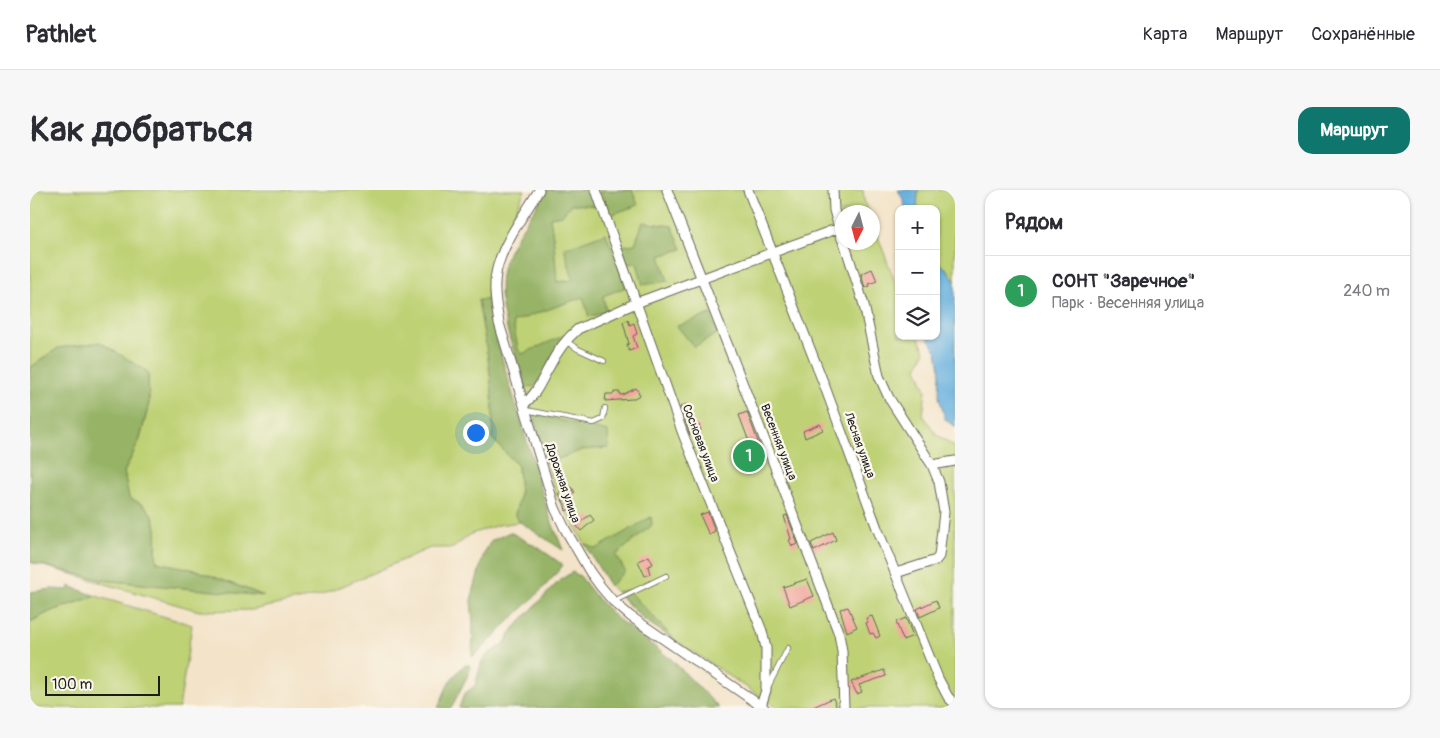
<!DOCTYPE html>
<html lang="ru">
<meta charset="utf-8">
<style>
body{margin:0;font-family:Pangolin,sans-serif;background:#f7f7f7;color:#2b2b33}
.controls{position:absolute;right:15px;top:15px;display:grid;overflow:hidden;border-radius:10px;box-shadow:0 1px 4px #0004}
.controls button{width:45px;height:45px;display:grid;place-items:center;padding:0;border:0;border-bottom:1px solid #e1e1e2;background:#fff;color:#2b2b33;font:25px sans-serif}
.compass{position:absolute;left:805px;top:15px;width:45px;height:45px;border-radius:50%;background:#fff;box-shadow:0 1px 4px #0004;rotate:186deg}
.scale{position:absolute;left:15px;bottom:12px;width:115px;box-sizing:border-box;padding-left:5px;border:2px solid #1c1c1c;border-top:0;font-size:14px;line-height:18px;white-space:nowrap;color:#1c1c1c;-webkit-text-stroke:4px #fbf7ec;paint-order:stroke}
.you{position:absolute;left:445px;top:242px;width:18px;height:18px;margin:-12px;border:4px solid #fff;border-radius:50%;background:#1a73e8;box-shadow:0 0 0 8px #1a73e833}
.badge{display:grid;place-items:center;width:32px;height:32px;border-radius:50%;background:#0f766e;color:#fff;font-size:16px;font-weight:700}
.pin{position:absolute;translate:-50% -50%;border:2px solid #fff;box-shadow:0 1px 5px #0006}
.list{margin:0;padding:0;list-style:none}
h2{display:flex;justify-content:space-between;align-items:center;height:65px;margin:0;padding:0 20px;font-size:21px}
h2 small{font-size:16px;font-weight:400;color:#7c7c81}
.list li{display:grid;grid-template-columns:32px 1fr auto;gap:15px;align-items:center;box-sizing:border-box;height:70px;padding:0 20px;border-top:1px solid #e1e1e2}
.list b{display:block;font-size:19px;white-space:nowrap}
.list p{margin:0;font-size:16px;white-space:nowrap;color:#7c7c81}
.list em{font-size:16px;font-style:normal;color:#7c7c81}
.icon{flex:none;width:28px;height:28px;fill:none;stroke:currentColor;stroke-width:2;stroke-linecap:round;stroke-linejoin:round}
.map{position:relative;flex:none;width:925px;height:518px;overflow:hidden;border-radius:15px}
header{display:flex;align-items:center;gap:30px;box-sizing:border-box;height:70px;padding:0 25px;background:#fff;border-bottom:1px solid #e1e1e2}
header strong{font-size:24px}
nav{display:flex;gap:28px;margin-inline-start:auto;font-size:18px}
.intro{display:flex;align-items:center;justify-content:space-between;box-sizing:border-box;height:120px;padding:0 30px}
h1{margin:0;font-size:35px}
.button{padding:12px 22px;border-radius:15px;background:#0f766e;color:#fff;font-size:18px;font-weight:700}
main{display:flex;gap:30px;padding:0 30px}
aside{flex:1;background:#fff;border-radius:15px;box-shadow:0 1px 4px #0004}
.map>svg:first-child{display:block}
.green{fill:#bed174;stroke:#6d7648}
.forest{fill:#96b366;stroke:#596841}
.water{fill:#66b0de;stroke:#41667d}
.building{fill:#f2a298}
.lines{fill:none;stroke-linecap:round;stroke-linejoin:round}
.service-casing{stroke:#676258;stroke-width:6}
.minor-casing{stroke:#676258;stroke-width:11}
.service{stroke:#fff;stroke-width:4.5}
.minor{stroke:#fff;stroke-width:9}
.labels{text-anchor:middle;stroke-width:4.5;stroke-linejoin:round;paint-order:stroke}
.street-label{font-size:12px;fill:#1c1c1c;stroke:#fbf7ec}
</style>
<header>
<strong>Pathlet</strong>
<nav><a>Карта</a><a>Маршрут</a><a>Сохранённые</a></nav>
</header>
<div class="intro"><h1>Как добраться</h1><a class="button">Маршрут</a></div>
<main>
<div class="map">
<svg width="925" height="518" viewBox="0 0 925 518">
<rect width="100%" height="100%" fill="#fbf7ec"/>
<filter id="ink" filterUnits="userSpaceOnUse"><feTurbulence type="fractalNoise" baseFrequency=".02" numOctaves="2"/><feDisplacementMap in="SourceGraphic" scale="10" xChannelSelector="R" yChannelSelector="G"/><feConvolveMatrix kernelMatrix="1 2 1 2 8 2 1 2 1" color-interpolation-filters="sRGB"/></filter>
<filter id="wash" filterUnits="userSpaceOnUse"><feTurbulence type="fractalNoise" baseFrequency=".0096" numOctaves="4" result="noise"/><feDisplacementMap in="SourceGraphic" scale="20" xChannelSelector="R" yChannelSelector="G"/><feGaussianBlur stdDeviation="1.12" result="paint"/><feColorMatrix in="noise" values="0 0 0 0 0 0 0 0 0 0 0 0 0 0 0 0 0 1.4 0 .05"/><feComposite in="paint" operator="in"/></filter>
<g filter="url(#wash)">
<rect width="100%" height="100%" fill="#f3e3c8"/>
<path class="green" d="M0,0H495L465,67L458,88L457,110L448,111C456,156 466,202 462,248L488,276L490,304L485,325L490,332L468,335L441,344L423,358H400L292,405L222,420L169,421L0,372L72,390L232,405L166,380L127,372C124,354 131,336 119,321C116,315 105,311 99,308L94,282L110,249L119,213L118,182L28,158L0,178Z
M517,0H833L834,10L839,22H812V52H842L843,33L869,103V146H888L895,161L887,178L896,200L893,225L906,244L925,257V518H748L613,429L580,396L526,305L510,255L503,223L477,136L470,104L473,75L480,59Z
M888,0H921L925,4V91L918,80L906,71V19H887Z
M66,406L162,435L149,518H0V432L19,422Z"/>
<path class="forest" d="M517,0H563L566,16L541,14L532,25L520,27L524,53L527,92L543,90L534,57L540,56L576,43L596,97L573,106L576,121L559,127L553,107L483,132L488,159L492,164L535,145L537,146L508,196L496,197C485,163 461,108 474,73C483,48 503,23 517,0Z
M570,0H602L608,15L580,25Z
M613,32L642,36L652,59L630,66L638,91L613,95L607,73L598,74L591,56L605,54Z
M448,110H457L473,172L519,325L533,360L490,332L485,325L490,304L488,276L462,248C466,202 456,156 448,110Z
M681,124L687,144L664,157L647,136Z
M70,152L118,182L119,213L110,249L94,282L99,308C105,311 116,315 119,321C131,336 124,354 127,372L166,380L234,406L72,390L0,372V178L28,158Z
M503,223L578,242L579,258L552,260L516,274L510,255Z
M621,327L622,335L586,365L595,381L580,396L554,353L566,359Z
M480,342L509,358L533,375C516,397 496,415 476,434C465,446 455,457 442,467L443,432L441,410L454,363L461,351Z
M542,382L550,386L567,408L585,427L642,470L689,518H429L434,504L445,496L452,471L458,464L473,455L484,438L529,391Z
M39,396L66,406L19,422L0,432V402L22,399L39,400Z
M598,400L645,450L613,429L587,402Z
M434,475H440L439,483L421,518H408L419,492Z"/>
<path class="water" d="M868,0H888L887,19H875L874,11Z
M906,71L918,80L925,91V237L915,229L909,207L910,179L907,162L897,146H906Z"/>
<g id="blocks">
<path class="building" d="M842,79L847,91L839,94L840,96L835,98L831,84Z
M598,130L600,135L604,133L607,144L603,146L607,158L599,161L597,154H599L593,132Z
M606,198L610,205L602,209L575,211L576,204H584V202H590V205H592Z
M656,214L666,236L669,235L671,241L660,245L650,217Z
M717,222L729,254L721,257L709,225Z
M790,234L793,240L775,248L773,241Z
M542,297L545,303L542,305L546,317L536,321L535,315L529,304Z
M678,322L685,341L679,345L670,325Z
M560,325L564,330L551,341L546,335Z
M757,325L768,354L762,356L759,350L761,349L754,326Z
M803,342L806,350L784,361L781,353Z
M619,366L623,374L618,376L620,384L615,386L608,371Z
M777,389L784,406L760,416L753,397Z
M906,410L909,418L890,427L887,419Z
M818,417L827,437L817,442L810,419Z
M842,426L850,446L846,448L843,443L840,444L836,433L838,432L836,428Z
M876,428L883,446L873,450L866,432Z
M854,480L856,486L829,495L832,502L827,504L821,492Z
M803,508L807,518H781Z"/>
</g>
</g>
<g filter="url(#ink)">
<use href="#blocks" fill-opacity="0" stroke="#676258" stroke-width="1"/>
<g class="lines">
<defs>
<path id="service" d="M537,152L548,159L574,171
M496,220L564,233L573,229L575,218
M584,411L636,386
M738,497L758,458"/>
<path id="minor" d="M509,0C495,24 476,48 468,75C462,94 466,114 469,133L525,318L535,339L560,382L571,397L583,411L600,426L734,518
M566,0L653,244L732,441L736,458V500L731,516
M637,0L730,238L809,444L812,461L814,518
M718,0L795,197L847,338L908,488L918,507L925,514
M803,0L804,20L812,49
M814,52L834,115L849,186L859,208L902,275L909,292L914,322L909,366L906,370L866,383
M494,214C506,205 510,193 518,179C525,165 536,149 548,139L606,113L809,38
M902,275L925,271"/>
</defs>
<use href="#service" class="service-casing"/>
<use href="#minor" class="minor-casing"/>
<use href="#service" class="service"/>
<use href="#minor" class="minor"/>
</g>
</g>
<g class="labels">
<g class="street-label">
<text transform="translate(749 252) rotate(69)" y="4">Весенняя улица</text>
<text transform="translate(671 253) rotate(69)" y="4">Сосновая улица</text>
<text transform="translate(830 255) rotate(70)" y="4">Лесная улица</text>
<text transform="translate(533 293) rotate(71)" y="4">Дорожная улица</text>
</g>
</g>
</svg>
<div class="controls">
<button>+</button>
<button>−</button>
<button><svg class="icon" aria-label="layers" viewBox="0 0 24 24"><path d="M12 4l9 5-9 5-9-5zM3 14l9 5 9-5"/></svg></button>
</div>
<svg class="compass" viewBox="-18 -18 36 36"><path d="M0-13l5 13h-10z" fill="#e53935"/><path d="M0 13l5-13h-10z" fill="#7c7c81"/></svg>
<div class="scale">100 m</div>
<div class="you"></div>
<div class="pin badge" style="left:719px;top:266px;background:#2e9e5b">1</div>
</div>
<aside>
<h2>Рядом<small></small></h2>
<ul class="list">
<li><span class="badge" style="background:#2e9e5b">1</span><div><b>СОНТ &quot;Заречное&quot;</b><p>Парк · Весенняя улица</p></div><em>240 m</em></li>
</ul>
</aside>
</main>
